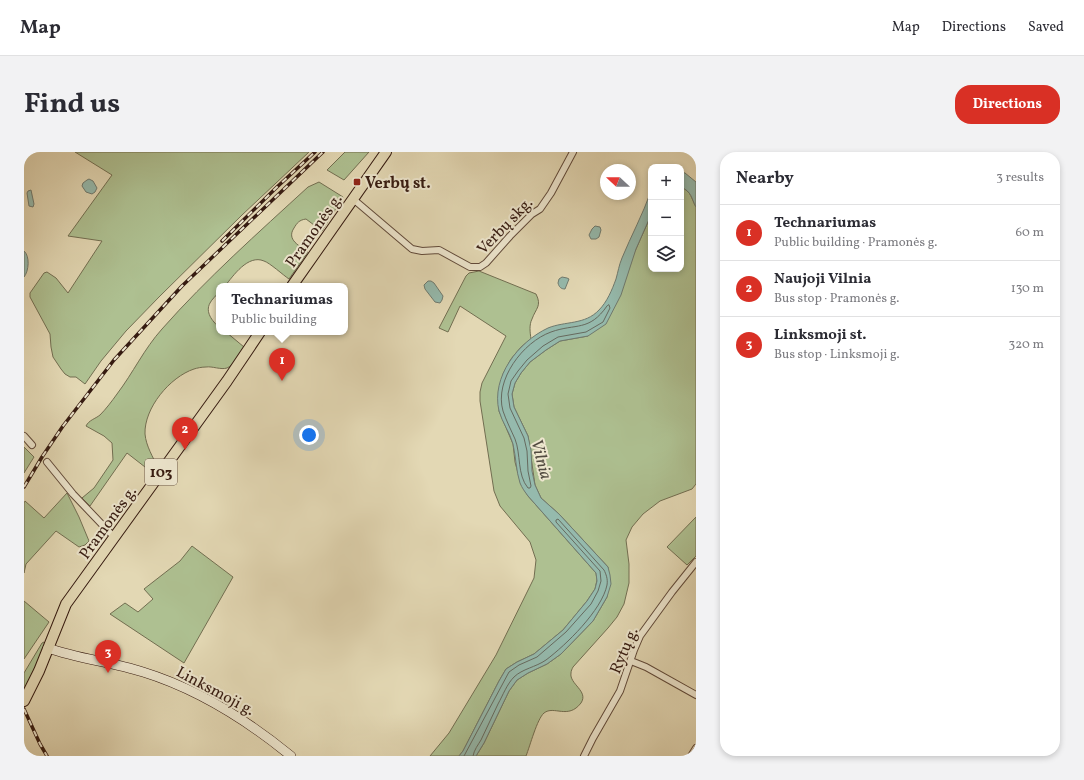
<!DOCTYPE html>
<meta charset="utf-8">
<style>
body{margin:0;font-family:Vollkorn,serif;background:#f2f2f3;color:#2b2b33}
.controls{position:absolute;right:12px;top:12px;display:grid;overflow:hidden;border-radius:8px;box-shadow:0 2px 6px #0003}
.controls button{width:36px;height:36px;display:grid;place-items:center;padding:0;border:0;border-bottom:1px solid #e1e1e2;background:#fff;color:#2b2b33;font:20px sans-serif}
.compass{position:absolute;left:576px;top:12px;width:36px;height:36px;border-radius:50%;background:#fff;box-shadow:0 2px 6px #0003;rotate:292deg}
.you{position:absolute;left:285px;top:283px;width:14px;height:14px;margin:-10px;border:3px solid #fff;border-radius:50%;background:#1a73e8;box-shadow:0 0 0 6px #1a73e833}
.badge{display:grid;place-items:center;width:26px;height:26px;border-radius:50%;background:#d93025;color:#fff;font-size:13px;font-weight:700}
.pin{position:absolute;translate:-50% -33px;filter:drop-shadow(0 1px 2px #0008)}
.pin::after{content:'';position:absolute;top:21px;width:14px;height:12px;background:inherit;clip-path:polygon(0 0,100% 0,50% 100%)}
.popup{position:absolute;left:192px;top:131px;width:132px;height:52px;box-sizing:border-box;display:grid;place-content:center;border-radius:8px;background:#fff;filter:drop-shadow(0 1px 3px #0005);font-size:13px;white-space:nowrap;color:#7c7c81}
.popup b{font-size:15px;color:#2b2b33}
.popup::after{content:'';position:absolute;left:50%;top:100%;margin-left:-8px;border:8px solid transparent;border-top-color:#fff}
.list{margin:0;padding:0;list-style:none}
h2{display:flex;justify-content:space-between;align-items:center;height:52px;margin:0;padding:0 16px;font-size:17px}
h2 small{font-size:13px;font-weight:400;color:#7c7c81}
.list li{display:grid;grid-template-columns:26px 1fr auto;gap:12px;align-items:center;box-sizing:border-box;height:56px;padding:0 16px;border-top:1px solid #e1e1e2}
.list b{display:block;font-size:15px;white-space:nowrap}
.list p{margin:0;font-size:13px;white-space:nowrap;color:#7c7c81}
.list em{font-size:13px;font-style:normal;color:#7c7c81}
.icon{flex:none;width:22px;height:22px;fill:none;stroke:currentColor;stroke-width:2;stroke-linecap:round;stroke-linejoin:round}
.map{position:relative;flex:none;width:672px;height:604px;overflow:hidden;border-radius:16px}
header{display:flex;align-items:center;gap:24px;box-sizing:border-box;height:56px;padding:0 20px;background:#fff;border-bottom:1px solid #e1e1e2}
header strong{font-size:19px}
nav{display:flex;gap:22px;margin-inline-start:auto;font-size:14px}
.intro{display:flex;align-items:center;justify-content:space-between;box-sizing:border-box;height:96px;padding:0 24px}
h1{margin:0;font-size:28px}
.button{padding:10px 18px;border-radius:16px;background:#d93025;color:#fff;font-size:14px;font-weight:700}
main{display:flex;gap:24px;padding:0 24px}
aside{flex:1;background:#fff;border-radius:16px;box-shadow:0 2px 6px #0003}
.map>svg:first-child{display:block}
.green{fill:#aec091;stroke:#726e51}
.water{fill:#95baad;stroke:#6f7a6f}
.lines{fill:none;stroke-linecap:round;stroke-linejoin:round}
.shore{stroke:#666a5f;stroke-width:1}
.minor-casing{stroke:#614a3a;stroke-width:8}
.secondary-casing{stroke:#361b11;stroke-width:10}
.primary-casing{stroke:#361b11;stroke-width:12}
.minor{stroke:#ede6ce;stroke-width:6}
.secondary{stroke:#ede6ce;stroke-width:9}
.primary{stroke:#e3d8b4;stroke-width:10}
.rail-casing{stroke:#361b11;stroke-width:3.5}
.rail{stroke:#ede6ce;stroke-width:2;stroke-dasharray:6;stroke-linecap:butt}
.poi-dot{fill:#8f2418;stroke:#ede6ce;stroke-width:1.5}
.labels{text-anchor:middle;stroke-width:4;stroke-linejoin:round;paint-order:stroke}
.shield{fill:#ede6ce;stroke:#6d584a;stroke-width:1}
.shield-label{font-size:15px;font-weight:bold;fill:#361b11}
.poi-label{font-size:16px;font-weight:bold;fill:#361b11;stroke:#ede6ce;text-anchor:start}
.street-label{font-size:16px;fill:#361b11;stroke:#ede6ce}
.water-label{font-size:17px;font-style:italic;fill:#524b40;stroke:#ede6ce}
</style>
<header>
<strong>Map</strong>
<nav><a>Map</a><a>Directions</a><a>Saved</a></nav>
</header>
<div class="intro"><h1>Find us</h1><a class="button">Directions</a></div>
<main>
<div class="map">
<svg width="672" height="604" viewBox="0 0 672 604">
<rect width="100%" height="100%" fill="#e3d8b4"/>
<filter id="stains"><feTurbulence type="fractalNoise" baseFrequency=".005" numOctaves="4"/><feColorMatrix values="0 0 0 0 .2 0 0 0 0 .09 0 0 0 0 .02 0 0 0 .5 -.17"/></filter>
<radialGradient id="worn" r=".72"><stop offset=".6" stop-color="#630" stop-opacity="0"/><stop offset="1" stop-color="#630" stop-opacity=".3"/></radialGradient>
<path class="green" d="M51,0H285L218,63L135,145L102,179L77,209L61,232L52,225H46L41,222L37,217L29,205L27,195L26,182L6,145V141L20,121L23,120L32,126L44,141L78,89L44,84L88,23Z
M321,0H345L320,28L303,18Z
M295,30L319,45L298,79L282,67C275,68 273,71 270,76C262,88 276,94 284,100L265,127C259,123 246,111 240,109C224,102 209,124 201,134H195V140C192,144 188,147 186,151C181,160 188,169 195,175V180H202L220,195C217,200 209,214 203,216C197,218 188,214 182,215C178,215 173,216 170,217C146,225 120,256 121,282C122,294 129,305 134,316L130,322L103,301L66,354L58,346L70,336L89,308L88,291L80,284L62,274C65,268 71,267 76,263C82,257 88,249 93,242C109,221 120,197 138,177C183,126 234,81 284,35Z
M657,35C668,40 667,46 672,55V332L668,337L636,349L619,362L608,375L602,388L605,412V431L600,452L593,465L584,476L549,515C548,517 547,519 547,521C545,532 565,539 557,551C544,568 530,553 520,561C513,567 506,594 502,604H452L460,591L485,539L493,528L504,521L523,512L537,502L569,469L583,445L584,415L535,362L517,346L511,333L504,284L490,255L488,242L491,231L497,221L506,210L522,198L536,189L564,184L612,97L627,63V117H657Z
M455,119L512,142C518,154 512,156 508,167C505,173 506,180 507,187L497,195L487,207L479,222L475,259L489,292L491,310L497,332L504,344L572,421L573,428L571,437L563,449L539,478L510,502L493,510L482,517L475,529L439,599L435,604H406L425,581L472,503L510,426L512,408L506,390L476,354L470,339L456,249V240L458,231L482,184L436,154L424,180L415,176L442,124L445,121Z
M0,295L10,305L0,321Z
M43,341L55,365L65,389L61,393L55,395L32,379L2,412L0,421V351L1,349L20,366Z
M672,365V404L663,413L643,395Z
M168,394L209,425L160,511L86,462L101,451L114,460L129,447L120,437L156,409Z
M0,449L25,470L0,507Z
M20,490L22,492L0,542V521L18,491Z"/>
<path class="water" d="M657,20L661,21L672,30V55C667,46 668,40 657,35Z
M65,27L69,29L73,36L71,40L68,42L62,40L58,34L59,31L63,28Z
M7,38L10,52L9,55L5,54L3,41L4,39Z
M627,39V63L612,97L597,143L582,172L564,184L536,189L522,198L506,210L497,221L491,231L488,242L490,255L504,284L507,298L508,319L511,333L517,346L535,362L584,415L586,423L587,432L583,445L569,469L537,502L523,512L504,521L493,528L485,539L460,591L452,604H435L439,599L475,529L482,517L493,510L510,502L539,478L563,449L571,437L573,429L572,421L504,344C501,340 498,336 496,331C492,319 492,305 489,292C486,281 478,270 475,259C467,225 494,190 524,176C541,169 561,173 575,158C583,150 588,138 592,127C594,120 595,113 598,106C607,84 619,62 627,39Z
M571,74L576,75L577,78L575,85L572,87H567L565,83L568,77Z
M0,99C6,104 5,119 0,125Z
M538,125L543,126L545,127L541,137C537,137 535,135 534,131L535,127Z
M404,129H407L410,131L419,144L418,148L416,151L411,150L401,137L400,133Z"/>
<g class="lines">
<path class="shore" d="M585,153L586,156L579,170L562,180L534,185L519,194L503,208L494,219L487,229L484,242L486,256L500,286L503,299L504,319L507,334L506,336H504C493,323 497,302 491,287C487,278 482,268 479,259C470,228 499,190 527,180C552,171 565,180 583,154Z
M440,604L485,520L495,513L513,505L542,480L567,452L574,439L577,429L576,419L532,370V368L534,367L580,418C582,422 584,427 583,433C578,458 542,493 522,508C512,515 498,517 490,525C483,532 479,543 474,552C468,564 463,576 457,588C454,593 450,598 449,604"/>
<defs>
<path id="minor" d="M329,47L335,52L388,97L398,99L415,98L446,115H456L462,111L486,84L508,62L516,57L527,41L549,0
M0,284L8,293
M23,310L49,342L90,385
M607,509L622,515L672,543
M560,604L569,586L596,539L610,498L616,484L648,440L672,410
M667,604L672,596"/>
<path id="secondary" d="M24,496C55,507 88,510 119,520C174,537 223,568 267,604"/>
<path id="primary" d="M268,134L362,0
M0,549L15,519L42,452L203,229L236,180"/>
</defs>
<use href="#minor" class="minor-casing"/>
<use href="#secondary" class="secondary-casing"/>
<use href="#primary" class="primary-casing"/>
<use href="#minor" class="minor"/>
<use href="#secondary" class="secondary"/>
<use href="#primary" class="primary"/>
<defs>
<path id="rail" d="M198,89L253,35L291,0
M0,335L18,305L39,274L90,208L158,134L299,0
M0,557L16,592L23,604"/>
</defs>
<use href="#rail" class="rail-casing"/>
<use href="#rail" class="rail"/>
</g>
<rect class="poi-dot" x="329" y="26" width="8" height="8" rx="2"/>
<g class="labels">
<rect class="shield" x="121" y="307" width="32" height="26" rx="3"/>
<g class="shield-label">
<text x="137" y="325">103</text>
</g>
<g class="poi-label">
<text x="341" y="36">Verbų st.</text>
</g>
<g class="street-label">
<text transform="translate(480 73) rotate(-46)" y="6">Verbų skg.</text>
<text transform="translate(289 78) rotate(-55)" y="6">Pramonės g.</text>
<text transform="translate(83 370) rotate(-54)" y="6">Pramonės g.</text>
<text transform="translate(599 498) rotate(-67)" y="6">Rytų g.</text>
<text transform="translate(192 538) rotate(28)" y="6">Linksmoji g.</text>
</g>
<g class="water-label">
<text transform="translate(518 307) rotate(75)" y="6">Vilnia</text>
</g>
</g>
<rect width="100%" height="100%" filter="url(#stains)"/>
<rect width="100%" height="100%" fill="url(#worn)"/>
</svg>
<div class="controls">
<button>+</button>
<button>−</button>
<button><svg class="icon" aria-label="layers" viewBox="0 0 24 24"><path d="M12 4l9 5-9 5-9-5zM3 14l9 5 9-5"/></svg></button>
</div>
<svg class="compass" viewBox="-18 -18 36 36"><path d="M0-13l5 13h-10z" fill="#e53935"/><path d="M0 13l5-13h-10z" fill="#7c7c81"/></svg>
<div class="you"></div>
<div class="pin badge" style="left:258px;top:229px">1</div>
<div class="popup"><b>Technariumas</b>Public building</div>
<div class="pin badge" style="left:161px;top:298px">2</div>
<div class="pin badge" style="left:84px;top:521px">3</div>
</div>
<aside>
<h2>Nearby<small>3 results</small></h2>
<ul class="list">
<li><span class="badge">1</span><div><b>Technariumas</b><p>Public building · Pramonės g.</p></div><em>60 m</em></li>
<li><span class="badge">2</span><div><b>Naujoji Vilnia</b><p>Bus stop · Pramonės g.</p></div><em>130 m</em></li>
<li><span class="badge">3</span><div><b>Linksmoji st.</b><p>Bus stop · Linksmoji g.</p></div><em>320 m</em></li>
</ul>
</aside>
</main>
